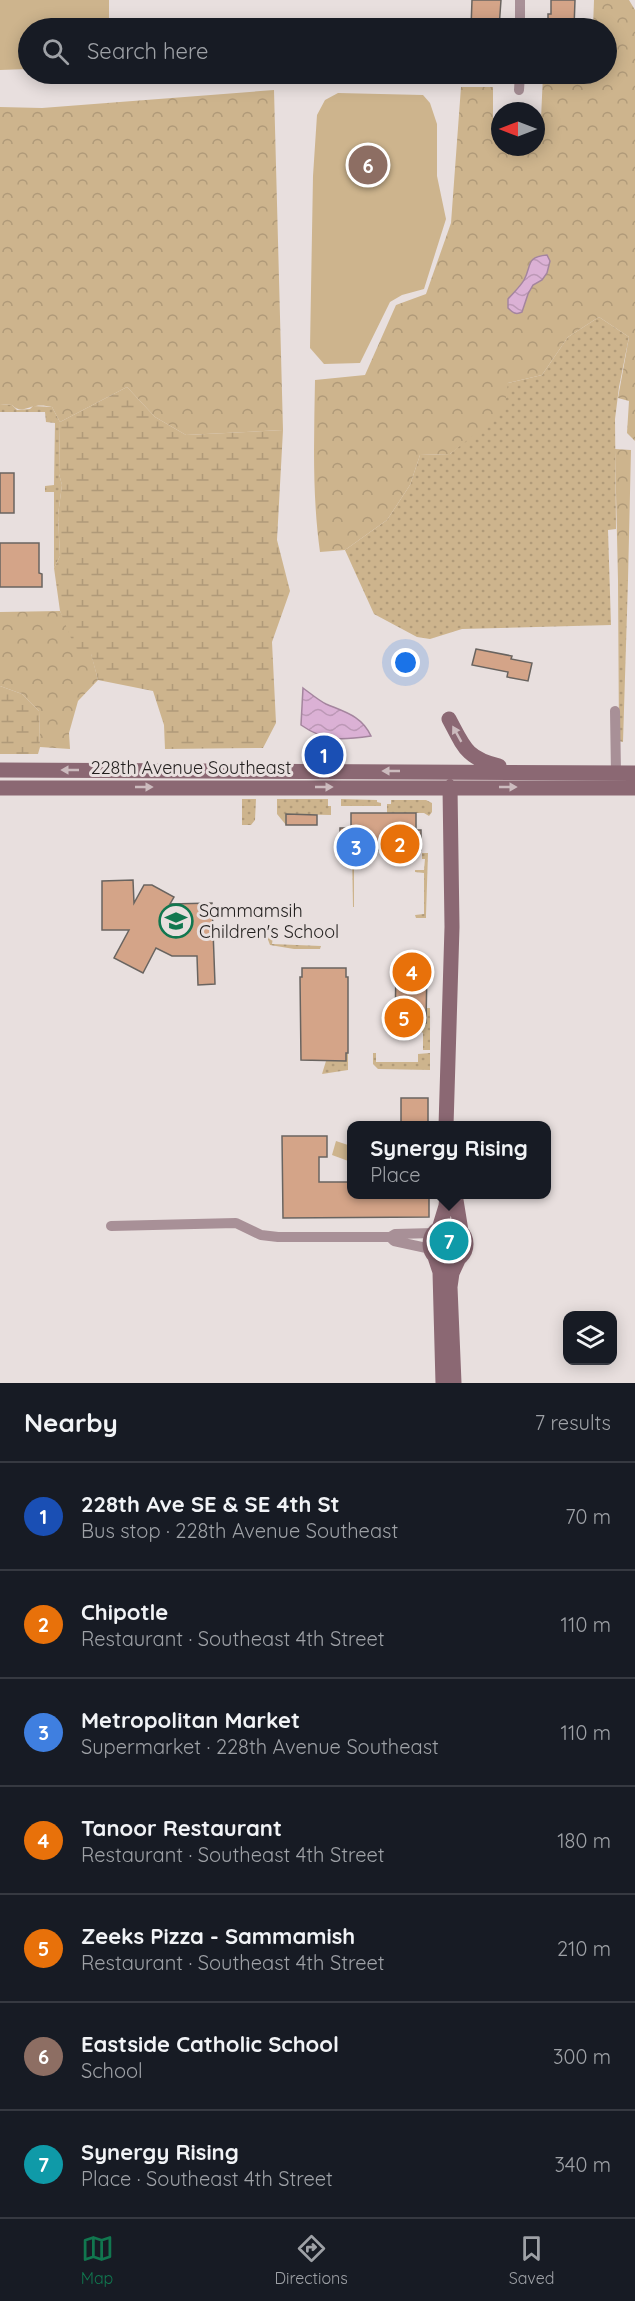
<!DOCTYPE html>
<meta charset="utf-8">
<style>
body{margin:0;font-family:Quicksand,sans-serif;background:#242831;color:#f1f3f6}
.controls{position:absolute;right:18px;bottom:18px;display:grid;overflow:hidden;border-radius:12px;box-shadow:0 3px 15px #0003}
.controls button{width:54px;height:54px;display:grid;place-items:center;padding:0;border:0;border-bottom:2px solid #363941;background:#171b24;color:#f1f3f6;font:30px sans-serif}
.compass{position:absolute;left:491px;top:102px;width:54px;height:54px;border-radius:50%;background:#171b24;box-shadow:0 3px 15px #0003;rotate:270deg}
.you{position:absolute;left:406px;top:663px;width:21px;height:21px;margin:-15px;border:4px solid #fff;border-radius:50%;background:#1a73e8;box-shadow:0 0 0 9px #1a73e833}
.badge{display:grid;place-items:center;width:39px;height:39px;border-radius:50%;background:#11774f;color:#fff;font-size:20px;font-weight:700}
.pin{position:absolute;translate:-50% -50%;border:3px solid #fff;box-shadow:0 2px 6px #0006}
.popup{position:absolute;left:347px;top:1121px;width:204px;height:78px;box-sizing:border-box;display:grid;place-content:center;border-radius:12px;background:#171b24;filter:drop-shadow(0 2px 4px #0005);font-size:20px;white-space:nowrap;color:#9ea1a6}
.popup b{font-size:22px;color:#f1f3f6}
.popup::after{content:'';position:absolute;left:50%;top:100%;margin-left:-12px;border:12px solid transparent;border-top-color:#171b24}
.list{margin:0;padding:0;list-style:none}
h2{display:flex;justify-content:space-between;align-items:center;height:78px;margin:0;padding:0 24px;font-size:26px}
h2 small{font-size:20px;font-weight:400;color:#9ea1a6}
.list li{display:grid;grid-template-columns:39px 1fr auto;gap:18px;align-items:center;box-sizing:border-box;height:108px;padding:0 24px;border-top:2px solid #363941}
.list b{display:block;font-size:22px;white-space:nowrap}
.list p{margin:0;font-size:20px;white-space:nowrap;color:#9ea1a6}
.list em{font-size:20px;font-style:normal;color:#9ea1a6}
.icon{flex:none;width:33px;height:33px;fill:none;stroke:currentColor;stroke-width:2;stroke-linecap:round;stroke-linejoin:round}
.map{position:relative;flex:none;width:635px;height:1383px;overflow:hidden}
.search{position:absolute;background:#171b24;box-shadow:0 3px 15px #0003;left:18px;right:18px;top:18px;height:66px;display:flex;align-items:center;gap:15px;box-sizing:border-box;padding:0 21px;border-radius:33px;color:#9ea1a6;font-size:22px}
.sheet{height:834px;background:#171b24}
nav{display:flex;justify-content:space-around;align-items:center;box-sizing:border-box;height:84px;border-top:2px solid #363941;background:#171b24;font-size:16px;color:#9ea1a6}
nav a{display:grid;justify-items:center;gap:3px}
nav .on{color:#11774f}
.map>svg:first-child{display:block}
.grass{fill:url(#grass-dots)}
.forest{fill:url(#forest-crowns)}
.wetland{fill:url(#wetland-marsh)}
.park{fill:#cdb48d}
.water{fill:url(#water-waves);stroke:#a4859e;stroke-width:1.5}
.building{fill:#d4a488;stroke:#696460;stroke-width:1.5}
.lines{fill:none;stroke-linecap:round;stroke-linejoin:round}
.street{stroke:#a89097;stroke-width:10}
.secondary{stroke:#8b6873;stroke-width:15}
.oneway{fill:#ccbbbe}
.labels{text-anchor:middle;stroke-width:6;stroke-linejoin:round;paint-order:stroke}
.street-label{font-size:18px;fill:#221f1e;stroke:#e8dfde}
.poi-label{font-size:18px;fill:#221f1e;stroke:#e8dfde;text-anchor:start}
</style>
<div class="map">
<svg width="635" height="1383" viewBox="0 0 635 1383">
<defs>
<pattern id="grass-dots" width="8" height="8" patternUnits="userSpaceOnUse" patternTransform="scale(1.5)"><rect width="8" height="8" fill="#cdb48d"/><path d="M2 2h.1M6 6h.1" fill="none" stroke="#b09a79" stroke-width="1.8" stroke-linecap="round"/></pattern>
<pattern id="forest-crowns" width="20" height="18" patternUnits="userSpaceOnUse" patternTransform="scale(1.5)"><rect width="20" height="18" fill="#cdb48d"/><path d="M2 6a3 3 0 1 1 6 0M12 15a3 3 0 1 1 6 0" fill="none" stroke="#b09a79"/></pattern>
<pattern id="wetland-marsh" width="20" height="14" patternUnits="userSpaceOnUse" patternTransform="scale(1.5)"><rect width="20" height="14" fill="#cdb48d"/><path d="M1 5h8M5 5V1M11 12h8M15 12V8" fill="none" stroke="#b09a79"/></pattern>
<pattern id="water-waves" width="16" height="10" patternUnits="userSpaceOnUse" patternTransform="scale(1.5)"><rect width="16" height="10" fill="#dbb1d5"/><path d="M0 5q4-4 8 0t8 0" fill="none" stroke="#bc98b6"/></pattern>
</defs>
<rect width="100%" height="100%" fill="#e8dfde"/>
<path class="grass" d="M599,317L629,337L619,387L615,419L616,529L608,530L611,625L462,629L430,639L417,637L374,614L345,550L387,520L410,485L420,455L450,454L474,433L508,383L542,375L568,337Z
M0,404L12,405L17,410L30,409L33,406L52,407L60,422L59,474L62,485L58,515L60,556L54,568V492H45V486L54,485L55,423L46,422L45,412H0Z
M618,580H628L623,742L619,741Z
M242,799H256L255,820L251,825H242Z
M277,799H328V806H331V815L286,814V825L277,814Z
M341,799L377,800V802L381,803V806H341Z
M391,800H426L432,803V812L429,816L424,813H387V804H391Z
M363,852V860L354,861V907H353L352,853Z
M422,853H428L426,915V918H416L415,915L424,914V873L415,872V870H424L425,859H422Z
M267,937H273L272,944L321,946L320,949H294L270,945Z
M426,1008H430V1050H423V1033L418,1029V1023H426Z
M346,1053H348V1070L322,1074L326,1061H345Z
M373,1053H376V1062H418V1054L430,1053V1070L378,1069L373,1064Z"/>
<path class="forest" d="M594,0H629L635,10V441L627,433L629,401L618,398L629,337L599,317L568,337L542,375L508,383L504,411L450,454L420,455L410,485L387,520L345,550L320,552C312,495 314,437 315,380L365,375L396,305L426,294L451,223L461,87H493V119H500V147H536V120L541,119L543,74H606V28H593Z
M274,90L283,430L186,435L155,417L127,387L60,422L52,407C47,406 41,405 36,406C26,407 21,414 12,405L0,404V107L42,108Z
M615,449L631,450L628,580H618Z
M60,611L68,627L91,653L98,680L78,701L69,733L70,749L40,747L39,711L22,694L0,686V612Z"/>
<path class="wetland" d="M127,387L155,417L186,435L283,430L277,540L290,591L272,642L276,723L263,748L165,749L164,725L153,691L98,680L91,654L75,648L60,611L54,568L60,556L58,515L62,485L59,474L60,422Z
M0,686L22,694L39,711L40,747L38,754H0Z"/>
<path class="park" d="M0,0H109V28H28V69L0,70Z
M315,21H439V28H314Z
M314,74H439L438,76L314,75Z
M338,93L423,95L430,103L437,124V176L446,219L424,289L402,295L390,302L360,363L324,364L310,348L313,176L317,115L325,100Z
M336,1141L351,1146V1162L332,1155Z"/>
<path class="water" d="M547,255L550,261L547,273L542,280L533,285L528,294L522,312C516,315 513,313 508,308V299C513,293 520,287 524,280C532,266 525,257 547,255Z
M303,688C310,693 318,700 326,704C345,712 362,716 371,736C343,740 325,742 301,725Z"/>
<path class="building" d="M472,0H501L499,28H471Z
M551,0H575L574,28H548V14H551Z
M0,473H14V513H0Z
M0,543H39V573L42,574V587H0Z
M476,649L512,656L511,659L532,663L528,681L507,677L508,672L472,665Z
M351,813H416V830H421V850H350V841H340V828H351Z
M286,814L317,815V825H286Z
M133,880L134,903L144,885H152L174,897L170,904L212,903L215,984L198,985L197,956H172L156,948L143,973L114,958L129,930H102V881Z
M302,968H346V977H348V1053H346V1061L301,1060L300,977H302Z
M396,969H427L426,1023H395Z
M401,1098H428V1125H401Z
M282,1136H327V1157H319V1182H351V1194H429V1217L283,1218Z"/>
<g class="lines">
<path class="street" d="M520,28V0
M519,90L520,74
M615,711L616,773
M111,1226L236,1223L261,1235L278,1237H390L395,1234L434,1233
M390,1237L394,1241L431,1249"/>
<path class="secondary" d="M449,719C464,747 466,758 499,766
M0,770L635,773
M0,788H635
M446,1126L452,927L450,787
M455,1194L461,1231
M430 1244a18 18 0 1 1 36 0a18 18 0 1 1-36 0Z
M439,1229L446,1206L447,1194
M435,1257L440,1272L443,1383
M454,1383L450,1287L452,1273L458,1260"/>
</g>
<defs><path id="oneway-solid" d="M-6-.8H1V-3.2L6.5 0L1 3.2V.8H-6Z" transform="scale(1.5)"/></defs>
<g class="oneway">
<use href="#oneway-solid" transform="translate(457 734) rotate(-119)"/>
<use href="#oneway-solid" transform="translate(70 770) rotate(-180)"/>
<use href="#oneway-solid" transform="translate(391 771) rotate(-180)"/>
<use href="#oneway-solid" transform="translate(144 787)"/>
<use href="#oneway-solid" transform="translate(324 787)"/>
<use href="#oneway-solid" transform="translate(508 787)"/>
</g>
<defs>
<symbol id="school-ring" viewBox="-11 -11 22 22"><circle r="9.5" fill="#e8dfde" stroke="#11774f" stroke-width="1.5"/><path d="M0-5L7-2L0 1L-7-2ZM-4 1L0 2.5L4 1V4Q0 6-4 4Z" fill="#11774f"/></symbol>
</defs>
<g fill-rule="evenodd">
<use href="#school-ring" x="157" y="902" width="38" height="38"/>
</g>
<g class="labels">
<g class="street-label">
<text x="191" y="774">228th Avenue Southeast</text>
</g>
<g class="poi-label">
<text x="199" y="917">Sammamsih<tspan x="199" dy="21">Children's School</tspan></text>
</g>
</g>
</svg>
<div class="controls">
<button><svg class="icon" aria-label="layers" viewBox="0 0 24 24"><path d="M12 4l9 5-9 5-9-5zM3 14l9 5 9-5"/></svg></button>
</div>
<svg class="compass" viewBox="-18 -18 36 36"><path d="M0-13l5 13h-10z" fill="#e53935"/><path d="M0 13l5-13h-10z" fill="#9ea1a6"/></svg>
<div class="you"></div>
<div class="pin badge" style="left:324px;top:755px;background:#1a4fb4">1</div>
<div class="pin badge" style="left:400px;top:844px;background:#e8710a">2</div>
<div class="pin badge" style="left:356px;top:847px;background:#3f7fe0">3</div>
<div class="pin badge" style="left:412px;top:972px;background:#e8710a">4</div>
<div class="pin badge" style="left:404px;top:1018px;background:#e8710a">5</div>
<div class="pin badge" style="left:368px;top:165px;background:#8d6e63">6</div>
<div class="pin badge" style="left:449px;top:1241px;background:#0f9aa8">7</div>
<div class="popup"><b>Synergy Rising</b>Place</div>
<div class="search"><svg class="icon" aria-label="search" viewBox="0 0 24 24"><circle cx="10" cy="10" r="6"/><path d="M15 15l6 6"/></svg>Search here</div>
</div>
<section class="sheet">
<h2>Nearby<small>7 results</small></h2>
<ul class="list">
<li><span class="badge" style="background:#1a4fb4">1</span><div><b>228th Ave SE &amp; SE 4th St</b><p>Bus stop · 228th Avenue Southeast</p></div><em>70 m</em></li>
<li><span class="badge" style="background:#e8710a">2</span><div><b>Chipotle</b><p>Restaurant · Southeast 4th Street</p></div><em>110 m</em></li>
<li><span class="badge" style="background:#3f7fe0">3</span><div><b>Metropolitan Market</b><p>Supermarket · 228th Avenue Southeast</p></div><em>110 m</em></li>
<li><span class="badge" style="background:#e8710a">4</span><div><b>Tanoor Restaurant</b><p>Restaurant · Southeast 4th Street</p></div><em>180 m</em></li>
<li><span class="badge" style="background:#e8710a">5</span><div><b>Zeeks Pizza - Sammamish</b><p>Restaurant · Southeast 4th Street</p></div><em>210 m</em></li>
<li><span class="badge" style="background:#8d6e63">6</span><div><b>Eastside Catholic School</b><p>School</p></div><em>300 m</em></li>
<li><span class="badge" style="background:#0f9aa8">7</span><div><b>Synergy Rising</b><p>Place · Southeast 4th Street</p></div><em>340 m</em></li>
</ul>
</section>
<nav>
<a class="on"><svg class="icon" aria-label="map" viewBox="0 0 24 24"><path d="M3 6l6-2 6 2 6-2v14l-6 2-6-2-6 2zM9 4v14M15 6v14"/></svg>Map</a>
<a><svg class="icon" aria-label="directions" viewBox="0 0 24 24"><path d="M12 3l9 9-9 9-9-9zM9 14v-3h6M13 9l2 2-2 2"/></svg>Directions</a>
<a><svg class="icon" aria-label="saved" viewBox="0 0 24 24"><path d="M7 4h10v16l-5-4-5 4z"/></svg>Saved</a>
</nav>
